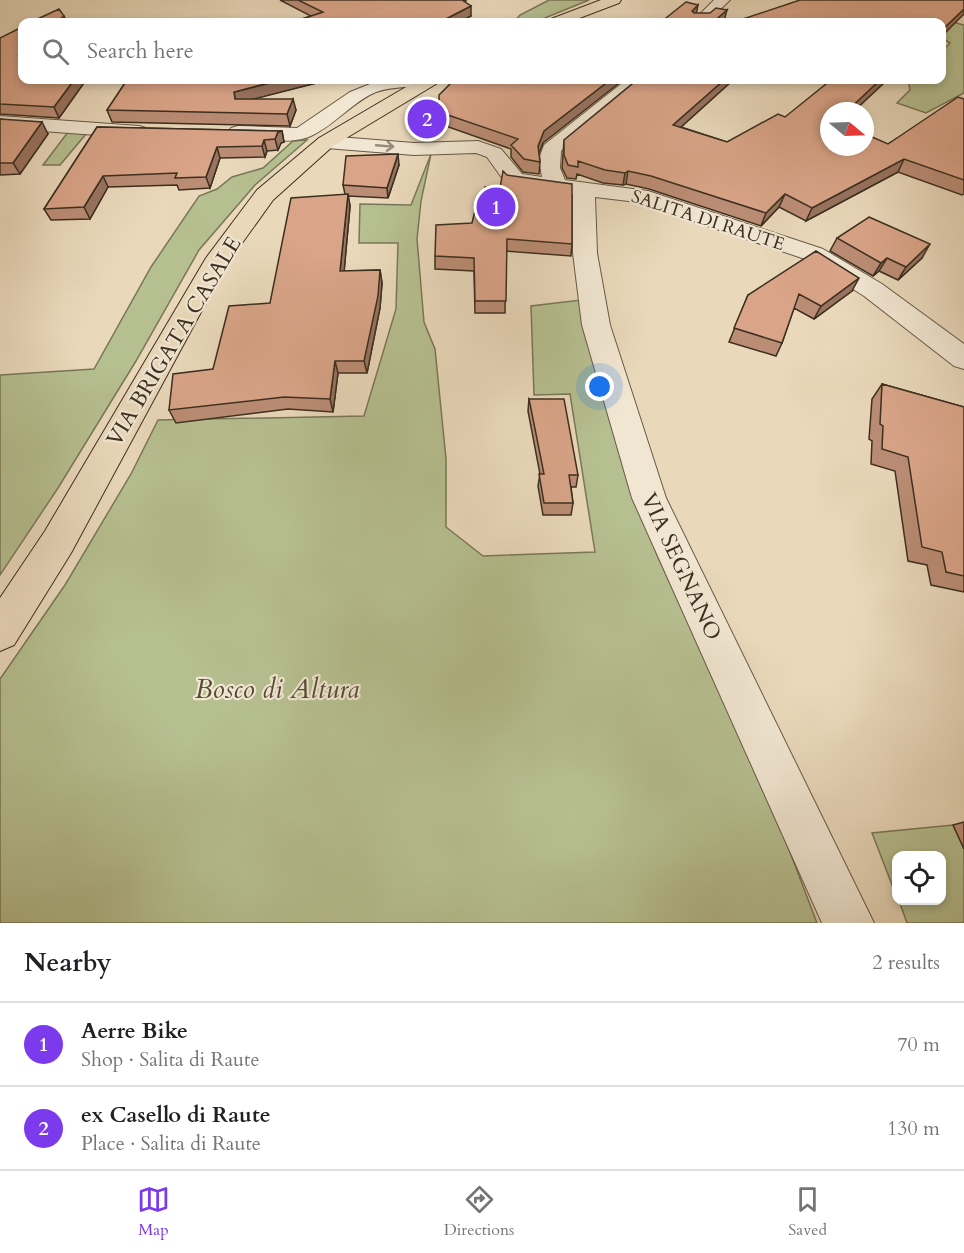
<!DOCTYPE html>
<meta charset="utf-8">
<style>
body{margin:0;font-family:Cardo,serif;background:#f2f2f2;color:#202124}
.controls{position:absolute;right:18px;bottom:18px;display:grid;overflow:hidden;border-radius:12px;box-shadow:0 3px 9px #0003}
.controls button{width:54px;height:54px;display:grid;place-items:center;padding:0;border:0;border-bottom:2px solid #e0e0e0;background:#fff;color:#202124;font:30px sans-serif}
.compass{position:absolute;left:820px;top:102px;width:54px;height:54px;border-radius:50%;background:#fff;box-shadow:0 3px 9px #0003;rotate:109deg}
.you{position:absolute;left:600px;top:387px;width:21px;height:21px;margin:-15px;border:4px solid #fff;border-radius:50%;background:#1a73e8;box-shadow:0 0 0 9px #1a73e833}
.badge{display:grid;place-items:center;width:39px;height:39px;border-radius:50%;background:#7c3aed;color:#fff;font-size:20px;font-weight:700}
.pin{position:absolute;translate:-50% -50%;border:3px solid #fff;box-shadow:0 2px 6px #0006}
.list{margin:0;padding:0;list-style:none}
h2{display:flex;justify-content:space-between;align-items:center;height:78px;margin:0;padding:0 24px;font-size:26px}
h2 small{font-size:20px;font-weight:400;color:#757577}
.list li{display:grid;grid-template-columns:39px 1fr auto;gap:18px;align-items:center;box-sizing:border-box;height:84px;padding:0 24px;border-top:2px solid #e0e0e0}
.list b{display:block;font-size:22px;white-space:nowrap}
.list p{margin:0;font-size:20px;white-space:nowrap;color:#757577}
.list em{font-size:20px;font-style:normal;color:#757577}
.icon{flex:none;width:33px;height:33px;fill:none;stroke:currentColor;stroke-width:2;stroke-linecap:round;stroke-linejoin:round}
.map{position:relative;flex:none;width:964px;height:923px;overflow:hidden}
.search{position:absolute;background:#fff;box-shadow:0 3px 9px #0003;left:18px;right:18px;top:18px;height:66px;display:flex;align-items:center;gap:15px;box-sizing:border-box;padding:0 21px;border-radius:12px;color:#757577;font-size:22px}
.sheet{height:246px;background:#fff}
nav{display:flex;justify-content:space-around;align-items:center;box-sizing:border-box;height:84px;border-top:2px solid #e0e0e0;background:#fff;font-size:16px;color:#757577}
nav a{display:grid;justify-items:center;gap:3px}
nav .on{color:#7c3aed}
.map>svg:first-child{display:block}
.green{fill:#b6bf90;stroke:#797758;stroke-width:1.5}
.lines{fill:none;stroke-linecap:round;stroke-linejoin:round}
.minor-casing{stroke:#675946;stroke-width:2}
.tertiary-casing{stroke:#675946;stroke-width:2}
.primary-casing{stroke:#3c2f20;stroke-width:2}
.minor{fill:#f1e6d2;fill-rule:evenodd}
.tertiary{fill:#f1e6d2;fill-rule:evenodd}
.primary{fill:#e9d8ba;fill-rule:evenodd}
.wall{fill:#bb8d75;stroke:#3c2f20;stroke-width:1.5}
.shaded-wall{fill:#98735f;stroke:#3c2f20;stroke-width:1.5}
.building{fill:#d9a488;stroke:#3c2f20;stroke-width:1.5}
.oneway{stroke:#968a79}
.labels{text-anchor:middle;stroke-width:4.5;stroke-linejoin:round;paint-order:stroke}
.far-street-label{font-size:18px;fill:#3c2f20;stroke:#f1e6d2}
.street-label{font-size:22px;fill:#3c2f20;stroke:#f1e6d2}
.near-park-label{font-size:27px;font-style:italic;fill:#544c36;stroke:#f1e6d2}
</style>
<div class="map">
<svg width="964" height="923" viewBox="0 0 964 923">
<rect width="100%" height="100%" fill="#e9d8ba"/>
<filter id="stains"><feTurbulence type="fractalNoise" baseFrequency=".00333" numOctaves="4"/><feColorMatrix values="0 0 0 0 .2 0 0 0 0 .09 0 0 0 0 .02 0 0 0 .5 -.17"/></filter>
<radialGradient id="worn" r=".72"><stop offset=".6" stop-color="#630" stop-opacity="0"/><stop offset="1" stop-color="#630" stop-opacity=".3"/></radialGradient>
<path class="green" d="M549,0H589L535,22H514L520,15Z
M933,17L964,25V93L926,113L897,103L910,90L908,80H942V51L950,43L942,38V22Z
M68,132L86,134L60,165H43Z
M307,140L255,185L199,250L136,361L58,488L0,575V375L94,369L151,267L199,196L217,189L232,177L263,168L293,141Z
M431,154L421,201L417,239L424,322L435,349L446,459V527L483,556L595,552L570,394L534,395L531,306L581,300L600,390L657,555L764,784L817,923H0V679L65,585L131,474L158,420L364,416L396,309L398,243H359L360,204L411,205Z
M953,825L964,849V923H907L899,901L942,900V856H896V895L872,833Z"/>
<g class="lines">
<defs>
<path id="minor" d="M714,0H730L707,22H692Z
M626,80H645L561,151L560,168L565,180L648,191L823,249L882,284L964,344V369L954,366L864,296L805,259L637,202L595,197L597,253L610,325L666,498L874,923H822L632,498L582,325L573,253V194L507,185L487,157L476,153L414,155L326,148L319,146L316,142L319,138L326,136L414,143L478,141L501,149L522,174L542,177L539,159L544,145Z"/>
<path id="tertiary" d="M380,80H429L426,84C410,88 393,86 376,92C352,102 335,125 311,136C291,145 260,139 238,138L231,136L228,132L231,128L238,126L297,128L350,92Z
M0,116L139,126L146,128L149,132L146,136L139,138L0,128Z"/>
<path id="primary" d="M601,0H621L619,3L569,22H548L551,19Z
M418,80H439L436,84L333,146L273,200L227,264L71,553L14,645L0,651V598L45,531L206,258L257,190L319,138Z"/>
</defs>
<use href="#minor" class="minor-casing"/>
<use href="#tertiary" class="tertiary-casing"/>
<use href="#primary" class="primary-casing"/>
<use href="#minor" class="minor"/>
<use href="#tertiary" class="tertiary"/>
<use href="#primary" class="primary"/>
</g>
<path class="wall" d="M280,0H466V1H464L471,16L459,22H293L311,16Z
M0,38L22,80H86L59,118L0,114Z
M127,80H328L252,99L296,110L290,126L112,122L107,110Z
M637,80H733L681,127L727,142L785,117L887,80L854,111H829V147L888,144L964,99V194L962,195L898,172L806,221L779,207L761,226L649,189L626,184L623,185L603,183L577,174L576,179L567,178L562,168L564,140Z
M439,112L543,143L539,153L540,162L539,174L523,172L511,157V149L440,124Z
M0,119L48,134L20,174L0,175Z
M97,127L282,131L284,142L281,143L278,150L267,151L265,157L220,158L210,188L179,190L177,185L108,187L90,219L51,220L44,209Z
M399,165L388,198L348,196L350,206L344,271L380,270L382,283L380,308L367,373H338L333,412L288,409L176,423L169,410L213,369L270,303L345,194L343,185Z
M500,188L572,244L571,256L506,251L505,313H475L474,271L435,269V256L472,223L484,194Z
M837,238L922,258L898,280L879,271L873,276L830,251Z
M852,291L814,319L794,308L782,343L776,356L729,342L748,295Z
M882,384L964,407V592L931,585L927,565L908,561L895,471L871,464L872,441L869,439L872,399Z
M529,399L578,475L576,487H571L573,503L571,515H543L538,486L540,474L528,411Z
M964,822V849L953,825Z"/>
<path class="shaded-wall" d="M698,5L696,15L692,11Z
M471,6V16L459,22H440Z
M964,9V14L942,36V30Z
M727,10L724,21L723,22H713Z
M64,16L67,22H56Z
M74,80H86L59,118L54,107Z
M281,80H328L238,103L235,99L234,92Z
M610,80H623L543,143L537,158L538,146L544,131Z
M724,80H733L670,137L673,125Z
M880,80H887L854,111H847Z
M293,99L296,110L290,126L287,114Z
M42,122L48,134L20,174L13,163Z
M282,131L284,142L281,143L278,150L275,139L278,132Z
M264,140L267,151L265,157L262,146Z
M217,147L220,158L210,188L206,177Z
M398,154L399,165L388,198L387,188Z
M904,159L898,172L806,221L812,208Z
M628,171L626,184L623,185L625,173Z
M103,176L108,187L90,219L84,207Z
M348,194L350,206L343,284L340,271Z
M785,194L779,207L761,226L766,213Z
M930,244L922,258L898,280L906,267Z
M887,258L879,271L873,276L881,263Z
M380,270L382,283L380,308L367,373L364,361Z
M859,278L852,291L814,319L821,306Z
M335,361L338,373L333,412L330,399Z"/>
<path class="building" d="M298,0H462L471,6L440,22H293L323,12Z
M800,0H964V9L942,30V22H734Z
M686,2L698,5L692,11L694,13H710L716,8L727,10L713,22H661Z
M59,9L64,16L56,22H31Z
M22,27V52L19,55H22V80H74L54,107L0,104V38Z
M127,80H281L234,92L235,99H293L287,114L107,110Z
M454,80H610L544,131L538,146L540,162L524,159L511,145L518,139L439,112V95Z
M637,80H724L673,125L727,142L778,114L785,117L831,80H880L847,111H829V147H865V134L888,144L958,97L964,99V180L904,159L812,208L785,194L766,213L651,176L628,171L625,173L605,170L578,161V167L568,165L564,155V140Z
M0,119L42,122L13,163H0Z
M97,127L282,131L278,132L275,139L264,140L262,146L217,147L206,177L175,178L177,173L103,176L84,207L44,209Z
M398,154L387,188L343,185L346,156Z
M503,171L507,175L572,184V244L507,239L506,301H475L474,258L435,256L436,225L472,223L479,194H484L485,187L500,188Z
M348,194L340,271L380,270L378,296L364,361H335L330,399L284,397L169,410L173,374L213,369L229,306L270,303L291,198Z
M869,217L930,244L906,267L887,258L881,263L837,238Z
M816,251L859,278L821,306L799,294L782,343L734,328L748,295Z
M882,384L964,407V576L946,572L942,552L922,547L908,457L882,449L883,426L880,424Z
M529,399H564L578,475H569L573,503H544L539,474H544Z"/>
<defs><path id="oneway-shaft" d="M-6 0H5M1.5-3L5.5 0L1.5 3" fill="none" stroke-width="1.6" stroke-linecap="round" stroke-linejoin="round" transform="scale(1.5)"/></defs>
<use class="oneway" href="#oneway-shaft" transform="translate(385 146) rotate(5)"/>
<g class="labels">
<g class="far-street-label">
<text transform="translate(708 220) rotate(18)" y="6">SALITA DI RAUTE</text>
</g>
<g class="street-label">
<text transform="translate(173 341) rotate(-59)" y="8">VIA BRIGATA CASALE</text>
<text transform="translate(682 566) rotate(65)" y="8">VIA SEGNANO</text>
</g>
<g class="near-park-label">
<text x="277" y="698">Bosco di Altura</text>
</g>
</g>
<rect width="100%" height="100%" filter="url(#stains)"/>
<rect width="100%" height="100%" fill="url(#worn)"/>
</svg>
<div class="controls">
<button><svg class="icon" aria-label="locate" viewBox="0 0 24 24"><circle cx="12" cy="12" r="6"/><path d="M12 2v4M12 18v4M2 12h4M18 12h4"/></svg></button>
</div>
<svg class="compass" viewBox="-18 -18 36 36"><path d="M0-13l5 13h-10z" fill="#e53935"/><path d="M0 13l5-13h-10z" fill="#757577"/></svg>
<div class="you"></div>
<div class="pin badge" style="left:496px;top:207px">1</div>
<div class="pin badge" style="left:427px;top:119px">2</div>
<div class="search"><svg class="icon" aria-label="search" viewBox="0 0 24 24"><circle cx="10" cy="10" r="6"/><path d="M15 15l6 6"/></svg>Search here</div>
</div>
<section class="sheet">
<h2>Nearby<small>2 results</small></h2>
<ul class="list">
<li><span class="badge">1</span><div><b>Aerre Bike</b><p>Shop · Salita di Raute</p></div><em>70 m</em></li>
<li><span class="badge">2</span><div><b>ex Casello di Raute</b><p>Place · Salita di Raute</p></div><em>130 m</em></li>
</ul>
</section>
<nav>
<a class="on"><svg class="icon" aria-label="map" viewBox="0 0 24 24"><path d="M3 6l6-2 6 2 6-2v14l-6 2-6-2-6 2zM9 4v14M15 6v14"/></svg>Map</a>
<a><svg class="icon" aria-label="directions" viewBox="0 0 24 24"><path d="M12 3l9 9-9 9-9-9zM9 14v-3h6M13 9l2 2-2 2"/></svg>Directions</a>
<a><svg class="icon" aria-label="saved" viewBox="0 0 24 24"><path d="M7 4h10v16l-5-4-5 4z"/></svg>Saved</a>
</nav>
